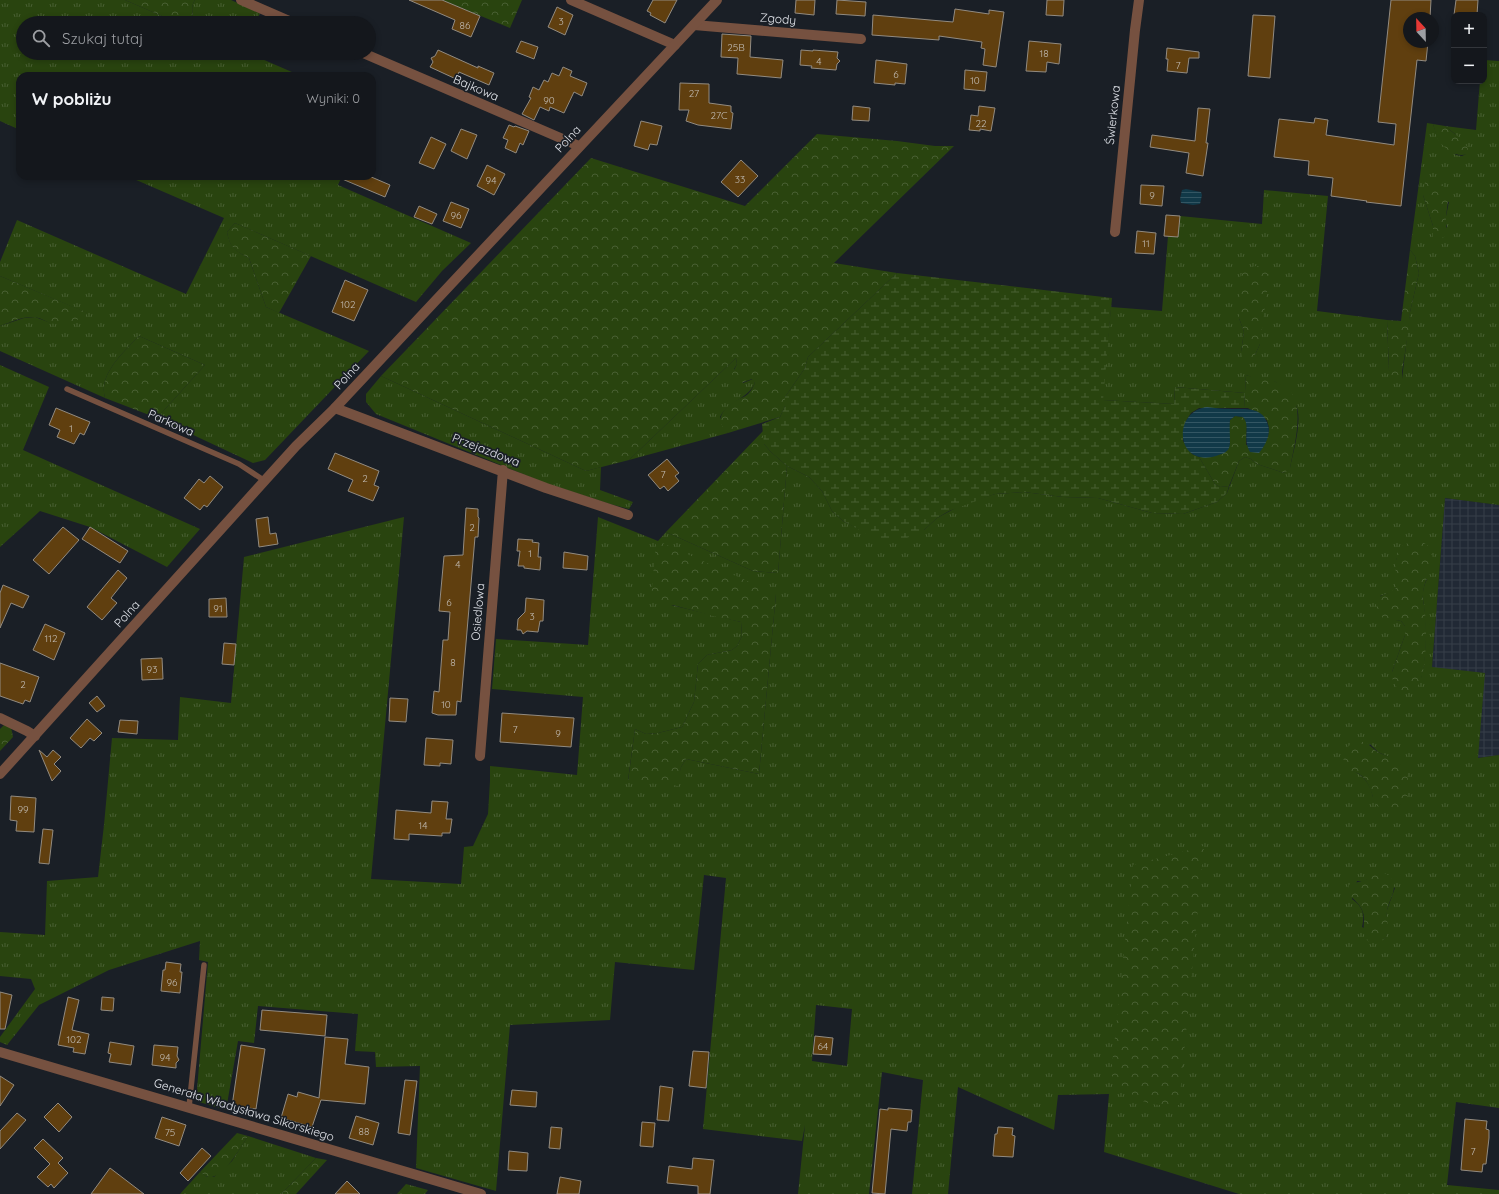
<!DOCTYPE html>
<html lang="pl">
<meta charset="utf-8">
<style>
body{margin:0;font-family:Quicksand,sans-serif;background:#1d2025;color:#f1f3f6}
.controls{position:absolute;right:12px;top:12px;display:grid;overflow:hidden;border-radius:8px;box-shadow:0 2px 6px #0003}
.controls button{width:36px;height:36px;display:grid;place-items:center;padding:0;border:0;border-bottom:1px solid #33363b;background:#14171c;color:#f1f3f6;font:20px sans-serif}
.compass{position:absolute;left:1403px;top:12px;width:36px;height:36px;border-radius:50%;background:#14171c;box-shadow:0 2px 6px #0003;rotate:338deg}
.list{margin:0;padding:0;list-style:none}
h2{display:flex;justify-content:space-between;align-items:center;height:52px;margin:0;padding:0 16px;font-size:17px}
h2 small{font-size:13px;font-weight:400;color:#9d9fa3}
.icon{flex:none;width:22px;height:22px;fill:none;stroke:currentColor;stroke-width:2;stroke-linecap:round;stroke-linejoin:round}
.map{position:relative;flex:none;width:1499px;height:1194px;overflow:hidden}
.search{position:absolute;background:#14171c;box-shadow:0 2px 6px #0003;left:16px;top:16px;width:360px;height:44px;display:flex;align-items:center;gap:10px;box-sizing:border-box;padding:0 14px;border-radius:22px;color:#9d9fa3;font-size:15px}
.panel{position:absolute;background:#14171c;box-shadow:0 2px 6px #0003;left:16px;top:72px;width:360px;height:108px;border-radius:12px}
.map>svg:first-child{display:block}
.industrial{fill:url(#industrial-grid)}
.grass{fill:url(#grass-tufts);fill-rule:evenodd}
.forest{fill:url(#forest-crowns)}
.wetland{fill:url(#wetland-marsh)}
.water{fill:url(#water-rules)}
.building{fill:#603f0f;stroke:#928b81}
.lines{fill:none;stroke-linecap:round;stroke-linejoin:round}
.service{stroke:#765140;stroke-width:5.5}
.minor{stroke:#765140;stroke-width:10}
.tertiary{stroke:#765140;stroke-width:10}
.labels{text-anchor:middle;stroke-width:3.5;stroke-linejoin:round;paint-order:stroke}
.number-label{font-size:10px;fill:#c1bbb3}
.street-label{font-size:12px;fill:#e1e4ea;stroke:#1a1f26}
</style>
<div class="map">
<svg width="1499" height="1194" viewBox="0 0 1499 1194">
<defs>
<pattern id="industrial-grid" width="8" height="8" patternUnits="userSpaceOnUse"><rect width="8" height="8" fill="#212935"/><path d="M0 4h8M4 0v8" fill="none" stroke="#363e49"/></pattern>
<pattern id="grass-tufts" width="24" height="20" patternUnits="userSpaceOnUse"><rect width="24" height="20" fill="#29440f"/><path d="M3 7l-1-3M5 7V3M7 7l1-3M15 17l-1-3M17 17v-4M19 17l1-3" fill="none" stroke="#485f32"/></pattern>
<pattern id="forest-crowns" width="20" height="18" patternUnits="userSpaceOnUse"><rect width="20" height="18" fill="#29440f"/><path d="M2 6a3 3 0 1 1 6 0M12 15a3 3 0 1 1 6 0" fill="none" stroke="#485f32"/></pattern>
<pattern id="wetland-marsh" width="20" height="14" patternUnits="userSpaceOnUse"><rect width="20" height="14" fill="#29440f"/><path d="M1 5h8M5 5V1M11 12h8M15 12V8" fill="none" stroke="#485f32"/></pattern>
<pattern id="water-rules" width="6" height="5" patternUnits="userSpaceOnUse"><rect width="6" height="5" fill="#113948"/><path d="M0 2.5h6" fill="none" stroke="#335663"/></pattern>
</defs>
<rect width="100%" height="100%" fill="#1a1f26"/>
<path class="industrial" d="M1445,498L1499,505V755L1478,758L1432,667Z"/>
<path class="grass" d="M0,0H125L178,23H23V53H248L301,76H20V130L0,121Z
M195,0H231L260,13L256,23H194C193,15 190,7 195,0Z
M1484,60L1499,61V505L1445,498L1432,667L1485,673L1478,758L1499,755V1108L1456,1102L1447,1185L1499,1190V1194H1239L1104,1152L1109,1094L1058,1095L1054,1130L958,1087L948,1194H912L923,1080L882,1072L869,1194H798L805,1125L802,1141L703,1129L726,878L704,875L694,970L615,962L610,1020L510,1025L496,1191L416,1168L420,1066L376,1067L375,1052L355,1051L358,1014L258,1006L254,1043L238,1041L226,1110L196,1101L208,962L199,960L200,941L109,970L39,1005L7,1045L0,1042V1037L35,989L31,979L0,976V932L45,935L47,881L98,877L104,825L112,738L178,740L180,697L231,703L244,557L404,517L371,879L461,884L464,847L473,846L488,814L490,781V766L577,775L583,697L492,689L496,639L588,645L598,517L658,541L666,532L753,571L778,573L787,466L809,477L822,491L832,511L843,521L859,529L924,530L937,518L961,505L995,494L1024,492L1063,497L1098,498L1152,513L1183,514L1217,502L1227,493L1239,461L1245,457L1251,459L1257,464L1284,473L1290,468C1293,452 1304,417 1295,403C1290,395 1282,388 1276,382L1256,379L1246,375L1245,393L1175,387L1174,404L1102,400L1111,307L1162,311L1168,236L1180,216L1262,224L1264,190L1328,196L1317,311L1387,320L1389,370L1402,379L1410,312L1419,273L1415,256L1410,250L1427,123L1433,124L1436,133L1456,155L1462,156L1466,154L1455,134L1445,126L1476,130L1480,81H1484ZM1423,195L1449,202L1445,221L1447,227L1433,239V226ZM1239,318L1260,344L1255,355L1241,352L1244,332ZM1396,558L1427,579C1419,596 1425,602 1425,619C1426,639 1426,658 1421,678L1392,672L1405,635V626L1401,621L1396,620L1380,596L1393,592L1396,588ZM776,594L759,774L686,759L681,767L678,779L628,780L635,729L646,734L658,733L682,727L694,702L698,664L707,655L732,650L737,646L742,636L741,622L671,605ZM1370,744L1378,752L1389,757L1373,797C1370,784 1364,775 1351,770ZM1372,877L1395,888L1387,910V934L1384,939L1362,927C1365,914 1363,907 1352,899L1357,881H1364ZM816,1005L852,1009L847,1066L812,1061Z
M127,176H342L338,185L471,243L442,271L416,302L235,223L227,232C230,248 236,251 249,258L266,307L369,351L265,460L253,463L157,418L205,365L139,336C124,352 98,374 105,398L0,351V326L24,318L35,317L51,323L87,313L0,276V262L17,220L186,294L224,218Z
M736,358L737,364L734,369L743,383L753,379L755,383C747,400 729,400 720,417L726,430L728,433L629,460Z
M0,365L49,387L23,450L200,529L167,567L90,527L40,511L0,547Z
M381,376L586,471L601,467L600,490L633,502L629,509L610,504L545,483L376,414L366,402V394Z
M248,1136L316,1158L281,1194H180L200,1172L207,1177H214L232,1161Z
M406,1184L428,1190L425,1194H397Z"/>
<path class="forest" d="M125,0H195C190,7 193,15 194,23H178Z
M442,0H522L510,28Z
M1433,124L1445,126L1461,139L1466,145L1468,149L1467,154C1457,158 1446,150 1440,142C1436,137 1435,130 1433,124Z
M817,134L897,141L935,146H954L834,263L897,273L808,357L805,368L785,397V406L780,417L728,433C713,420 723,408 737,400C740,398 745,397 748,394C751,391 753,387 755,383L752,379L738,384L733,381L732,374L737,364L736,358L629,460L586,471L381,376L591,158L745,206Z
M1431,180C1455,187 1447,200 1446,218C1445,230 1451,236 1436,241L1433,239V226L1423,195L1425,182Z
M235,223L311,256L279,313L266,307L249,258C236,251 230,249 227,232Z
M1410,250L1415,256L1419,273L1410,312L1409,327L1402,372V379L1399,382L1393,381L1389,370L1387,320L1401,321Z
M1257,266H1263L1269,276L1260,344L1255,355L1251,358L1242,357L1241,352L1244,332L1239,318L1240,277L1245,268Z
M0,276L88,313C76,322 65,327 50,323C45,321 39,317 33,317C21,317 11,322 0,326Z
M139,336L205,365L157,418L105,398C98,374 124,352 139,336Z
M1246,375C1256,379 1267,378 1276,382C1311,393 1294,443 1290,469L1284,473L1257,464L1251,459L1245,457L1239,461L1229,486L1220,487L1215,484L1199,457L1213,456L1230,444L1228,431L1230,420L1235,416L1243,417L1247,421L1246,445L1268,437L1269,428L1267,420L1248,408H1244Z
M764,430V444L771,452L787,466L778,573L753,571L666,532Z
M658,541L776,594L759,774L686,759L681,767L678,786L628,781L635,729L646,734L658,733L682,727L694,702L698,664L707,655L732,650L737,646L742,636L741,622L713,616L651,599L656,544Z
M1413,541L1423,542L1431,548C1437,572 1424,574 1423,595C1422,601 1425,606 1425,613C1427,628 1427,678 1416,688C1411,692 1404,691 1398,690L1392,678V672L1405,635V626L1401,621L1383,618C1378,613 1372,600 1381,596C1387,593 1391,593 1396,588C1396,579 1394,557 1399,549C1402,545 1409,543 1413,541Z
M4,725L11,727L13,737L0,751V729Z
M1360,741C1372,745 1369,746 1378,752C1384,756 1395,757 1400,762C1412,772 1410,801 1401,811C1395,811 1386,813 1382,810C1368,803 1376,772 1345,770C1343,761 1342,751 1350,745C1352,743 1357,742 1360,741Z
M1204,846L1179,1105C1169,1105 1158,1106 1148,1103C1134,1099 1121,1085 1111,1075L1133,865Z
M1373,871C1380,871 1385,872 1390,877C1400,888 1388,900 1387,912C1386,920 1391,933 1384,939C1380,943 1375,942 1369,942C1358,930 1368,922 1362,910C1359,903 1353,899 1348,893L1349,885C1359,880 1369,883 1373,871Z
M237,1133L248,1136C241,1147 225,1175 212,1177C207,1178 204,1175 200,1172Z
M316,1158L327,1160L296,1194H281Z"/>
<path class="wetland" d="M897,273L1112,298L1103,400L1174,404L1175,387L1245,393L1244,408H1199L1191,413L1186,421L1183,433V441L1192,454L1199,457L1215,484L1220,487L1229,486L1227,493L1217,502L1183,514L1152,513L1098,498L1063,497L1024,492L995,494L949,511L937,518L924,530L907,538L882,542L843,521L832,511L822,491L809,477L787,466L771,452L764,444L762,424L780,417L785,406V397L805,368L808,357Z"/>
<path class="water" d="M1186,189L1201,192L1202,195L1200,204L1193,205L1181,203L1180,199L1182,190Z
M1207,407C1215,408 1223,409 1232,409C1247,409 1263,407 1268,425C1271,435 1265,446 1259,453L1250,452C1242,439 1251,426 1243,417L1235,416L1230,420C1229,427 1231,444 1229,448C1227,453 1221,454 1216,456C1175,468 1172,411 1207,407Z"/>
<path class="building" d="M409,0H442L480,16L471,37L452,29L455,20Z
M653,0H677L665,23L650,15L651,13L647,11Z
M796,0H815L814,15L795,13Z
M837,0L866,2L865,16L836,14Z
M1047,0H1064L1063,16L1046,15Z
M1391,0H1431L1430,18H1409V42H1428L1426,61L1417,60L1401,206L1366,202L1367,201L1331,196L1333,178L1308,175L1309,161L1274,157L1279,119L1314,123L1315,118L1328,120L1326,135L1394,145L1396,124L1378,122Z
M1456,0H1478L1477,15H1454Z
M557,7L573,15L565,35L548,27Z
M955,9L989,14V10L1004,12L996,67L983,65L985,49L981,48L982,42L939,36V40L872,35L873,15L953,22Z
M1253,15L1275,16L1270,78L1248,76Z
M722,34L751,36L750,57L783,60L781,78L737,74L738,58L721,57Z
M521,41L538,47L534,59L516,52Z
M1029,41L1061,44L1059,64L1047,62L1046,72L1026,71Z
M1167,48L1199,52V58H1189L1187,73L1167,71L1168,59H1166Z
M438,50L478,68V66L494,73L489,85L459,72L456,79L430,67L433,62L431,58L435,56Z
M801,50L813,51V50L838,52L837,58L840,61L837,64L836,70L811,68L812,66L800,65Z
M876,60L907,64L905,84L895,83V85L874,83Z
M563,67L572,71L570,76L587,83L582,96L574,92L564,113L550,107L549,111L540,107L534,120L522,114L531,98L529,97L533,87L539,90L544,80L548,82L552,73L559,76Z
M965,70L987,72L985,91L964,89Z
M680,83L709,84V103L731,106V112L733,113L731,129L698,125L686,121L689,110H679Z
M853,106L870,108L869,121L852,120Z
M979,106L995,108L991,131L980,129V131L969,130L971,115L978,116Z
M1198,108L1210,109L1206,143H1208L1203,176L1186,173L1189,153L1150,147L1152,135L1195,141Z
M641,121L662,126L657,145L650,144L648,150L634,146Z
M509,125L514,127L515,126L529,131L523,145L520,143L516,153L505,148L508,140L503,138Z
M461,129L477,135L467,159L451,151Z
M431,137L446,144L434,169L419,163Z
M741,160L758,176L738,197L721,182Z
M487,165L505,174L494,195L477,186Z
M335,176H369L390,185L385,197Z
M1141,185L1164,186L1162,206L1140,204Z
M451,202L469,209L461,228L443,221Z
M419,206L437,214L432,224L414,217Z
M1166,215L1180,216L1178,237L1164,236Z
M1137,231L1156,233L1154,254L1135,253Z
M345,280L368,290L354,321L332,312Z
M56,408L90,422L84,435L80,433L74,444L57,437L60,430L49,425Z
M335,453L379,471L374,485L379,487L373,501L348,491L353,480L328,469Z
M667,459L679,473L675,476L679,481L668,491L664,486L660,489L648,475Z
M210,476L223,487L207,507L204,505L200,510L184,498L199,479L204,483Z
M466,508L478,509V517L479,518L478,537H475L461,702L457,701L456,715H438L432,713L434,691L439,692L443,640H448L450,612L439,611L444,556L463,555Z
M268,517L270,534L276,533L278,544L259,547L256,519Z
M63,527L79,540L49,574L33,560Z
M90,527L128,551L120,563L82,539Z
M518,539L533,540L532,542L539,543L538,557H541L540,570L524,568V566H518L520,551H517Z
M564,552L588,556L587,570L563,568Z
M118,570L127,578L111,598L117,603L102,620L87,607Z
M3,585L29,596L23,608L11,603L0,628V593Z
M226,598L227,617H209V599Z
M526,598L544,600L543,621H540L538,632L527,631L523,634L521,630H517L518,619L525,612Z
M45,624L65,633L54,660L33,650Z
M224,643L236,644L234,665L222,664Z
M162,658L163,679L142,680L141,659Z
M0,663L39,677L30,702L25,700L23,704L0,696Z
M97,696L105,706L97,712L89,703Z
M390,698L408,699L406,722L389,721Z
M502,713L574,718L571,747L500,742Z
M87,719L102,733L94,741L90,738L81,748L70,738Z
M120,720L138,721L137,734L118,732Z
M426,738L453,740L451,764L440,763V766L424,765Z
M39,750L47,757L53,750L61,757L54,764L61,771L52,781Z
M11,796L36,798L34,832L16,831L17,821L10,820Z
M432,801L448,802L446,819H452L450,833H442V836L409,834V840L394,839L396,810L431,813Z
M43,829L53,830L49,864L39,863Z
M166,962L181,964L180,972H182L180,993L161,991L163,970H165Z
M0,992L12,995L5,1029H0Z
M68,997L79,1000L72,1030L89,1034L85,1054L73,1052L74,1048L58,1045Z
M102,997L114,998L113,1011L101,1010Z
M262,1010L327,1015L325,1036L260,1030Z
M815,1036L833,1038L831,1055L813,1054Z
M325,1037L348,1039L345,1064L369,1067L365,1104L321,1100L312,1127L281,1118L288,1094L297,1097L298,1092L319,1098Z
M110,1042L134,1046L131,1065L109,1062L111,1054L108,1053Z
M154,1045L178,1047L177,1056L179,1060L176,1063V1068L152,1065Z
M241,1045L265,1049L256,1109L232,1106Z
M693,1051L709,1052L706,1088L689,1086Z
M0,1076L14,1085L0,1106Z
M405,1080L417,1081L410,1135L398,1133Z
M660,1086L673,1088L669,1121L657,1120Z
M512,1090L537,1092L536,1107L510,1105Z
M58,1103L72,1117L59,1132L44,1117Z
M888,1108L912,1110L911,1122H908L907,1131L891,1129L885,1194L872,1193L880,1109L888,1110Z
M17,1113L26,1120L0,1149V1131Z
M356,1116L379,1123L373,1145L349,1138Z
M162,1117L186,1125L179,1146L155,1138Z
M1465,1119L1487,1121L1486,1129L1489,1130V1138L1486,1164H1483L1482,1172L1461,1170Z
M642,1122L655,1123L653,1147L640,1146Z
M551,1127L562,1128L560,1149L549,1148Z
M998,1127L1013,1128L1012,1135L1015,1136L1013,1157L993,1156L995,1134H997Z
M43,1139L63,1158L58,1163L68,1173L54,1188L51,1184L48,1187L37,1177L50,1164L34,1148Z
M202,1148L211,1156L188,1181L180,1173Z
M509,1151L528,1153L527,1171L508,1170Z
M693,1158L714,1160L710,1194H698V1186L667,1183L669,1166L692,1169Z
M110,1168L144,1194H91Z
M560,1177L581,1181L579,1194H557Z
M347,1181L360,1194H335Z"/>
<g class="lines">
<path class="service" d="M67,389L239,464L265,481
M189,1107L204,965"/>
<path class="minor" d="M241,0L294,23
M571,0L675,45
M694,25L861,39
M363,53L579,146
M1115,232L1135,30L1139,0
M335,408L546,488L628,515
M0,718L27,731L35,736
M480,756L503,470
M0,1052L481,1194"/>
<path class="tertiary" d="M0,774L296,446L335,408L717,0"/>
</g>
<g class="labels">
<g class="number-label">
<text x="561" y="25">3</text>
<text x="465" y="29">86</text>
<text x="736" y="51">25B</text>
<text x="1044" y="57">18</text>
<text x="819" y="65">4</text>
<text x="1178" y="69">7</text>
<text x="896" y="78">6</text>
<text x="975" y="84">10</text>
<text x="694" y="97">27</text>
<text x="549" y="104">90</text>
<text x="719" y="119">27C</text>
<text x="981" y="127">22</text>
<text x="740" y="183">33</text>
<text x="491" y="184">94</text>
<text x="1152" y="199">9</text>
<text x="456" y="219">96</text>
<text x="1146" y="247">11</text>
<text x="348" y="308">102</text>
<text x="71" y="432">1</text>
<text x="663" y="478">7</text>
<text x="365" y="482">2</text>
<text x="472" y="531">2</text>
<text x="530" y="557">1</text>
<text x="458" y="568">4</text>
<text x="449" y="606">6</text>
<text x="218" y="612">91</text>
<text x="532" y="620">3</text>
<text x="51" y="642">112</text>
<text x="453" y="666">8</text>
<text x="152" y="673">93</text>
<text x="23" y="688">2</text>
<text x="446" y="708">10</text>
<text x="515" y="733">7</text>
<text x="558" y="737">9</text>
<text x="23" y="813">99</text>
<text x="423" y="829">14</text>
<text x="172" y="986">96</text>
<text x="74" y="1043">102</text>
<text x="823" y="1050">64</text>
<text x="165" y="1061">94</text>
<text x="364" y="1135">88</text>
<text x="170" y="1136">75</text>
<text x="1473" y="1155">7</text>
</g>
<g class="street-label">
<text transform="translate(778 19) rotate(5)" y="4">Zgody</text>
<text transform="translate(476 88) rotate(23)" y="4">Bajkowa</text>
<text transform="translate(1113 115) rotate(-84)" y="4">Świerkowa</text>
<text transform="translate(568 139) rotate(-47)" y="4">Polna</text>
<text transform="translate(347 376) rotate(-47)" y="4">Polna</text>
<text transform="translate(171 423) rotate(24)" y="4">Parkowa</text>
<text transform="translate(486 450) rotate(21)" y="4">Przejazdowa</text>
<text transform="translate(478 612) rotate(-85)" y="4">Osiedlowa</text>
<text transform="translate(127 614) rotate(-48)" y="4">Polna</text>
<text transform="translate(244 1110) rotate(17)" y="4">Generała Władysława Sikorskiego</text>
</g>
</g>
</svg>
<div class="controls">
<button>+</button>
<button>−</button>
</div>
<svg class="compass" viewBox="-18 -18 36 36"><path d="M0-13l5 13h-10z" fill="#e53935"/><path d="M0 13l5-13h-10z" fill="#9d9fa3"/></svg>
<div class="search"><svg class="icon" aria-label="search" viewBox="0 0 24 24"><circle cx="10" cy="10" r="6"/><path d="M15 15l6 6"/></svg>Szukaj tutaj</div>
<section class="panel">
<h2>W pobliżu<small>Wyniki: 0</small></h2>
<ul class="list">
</ul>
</section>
</div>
